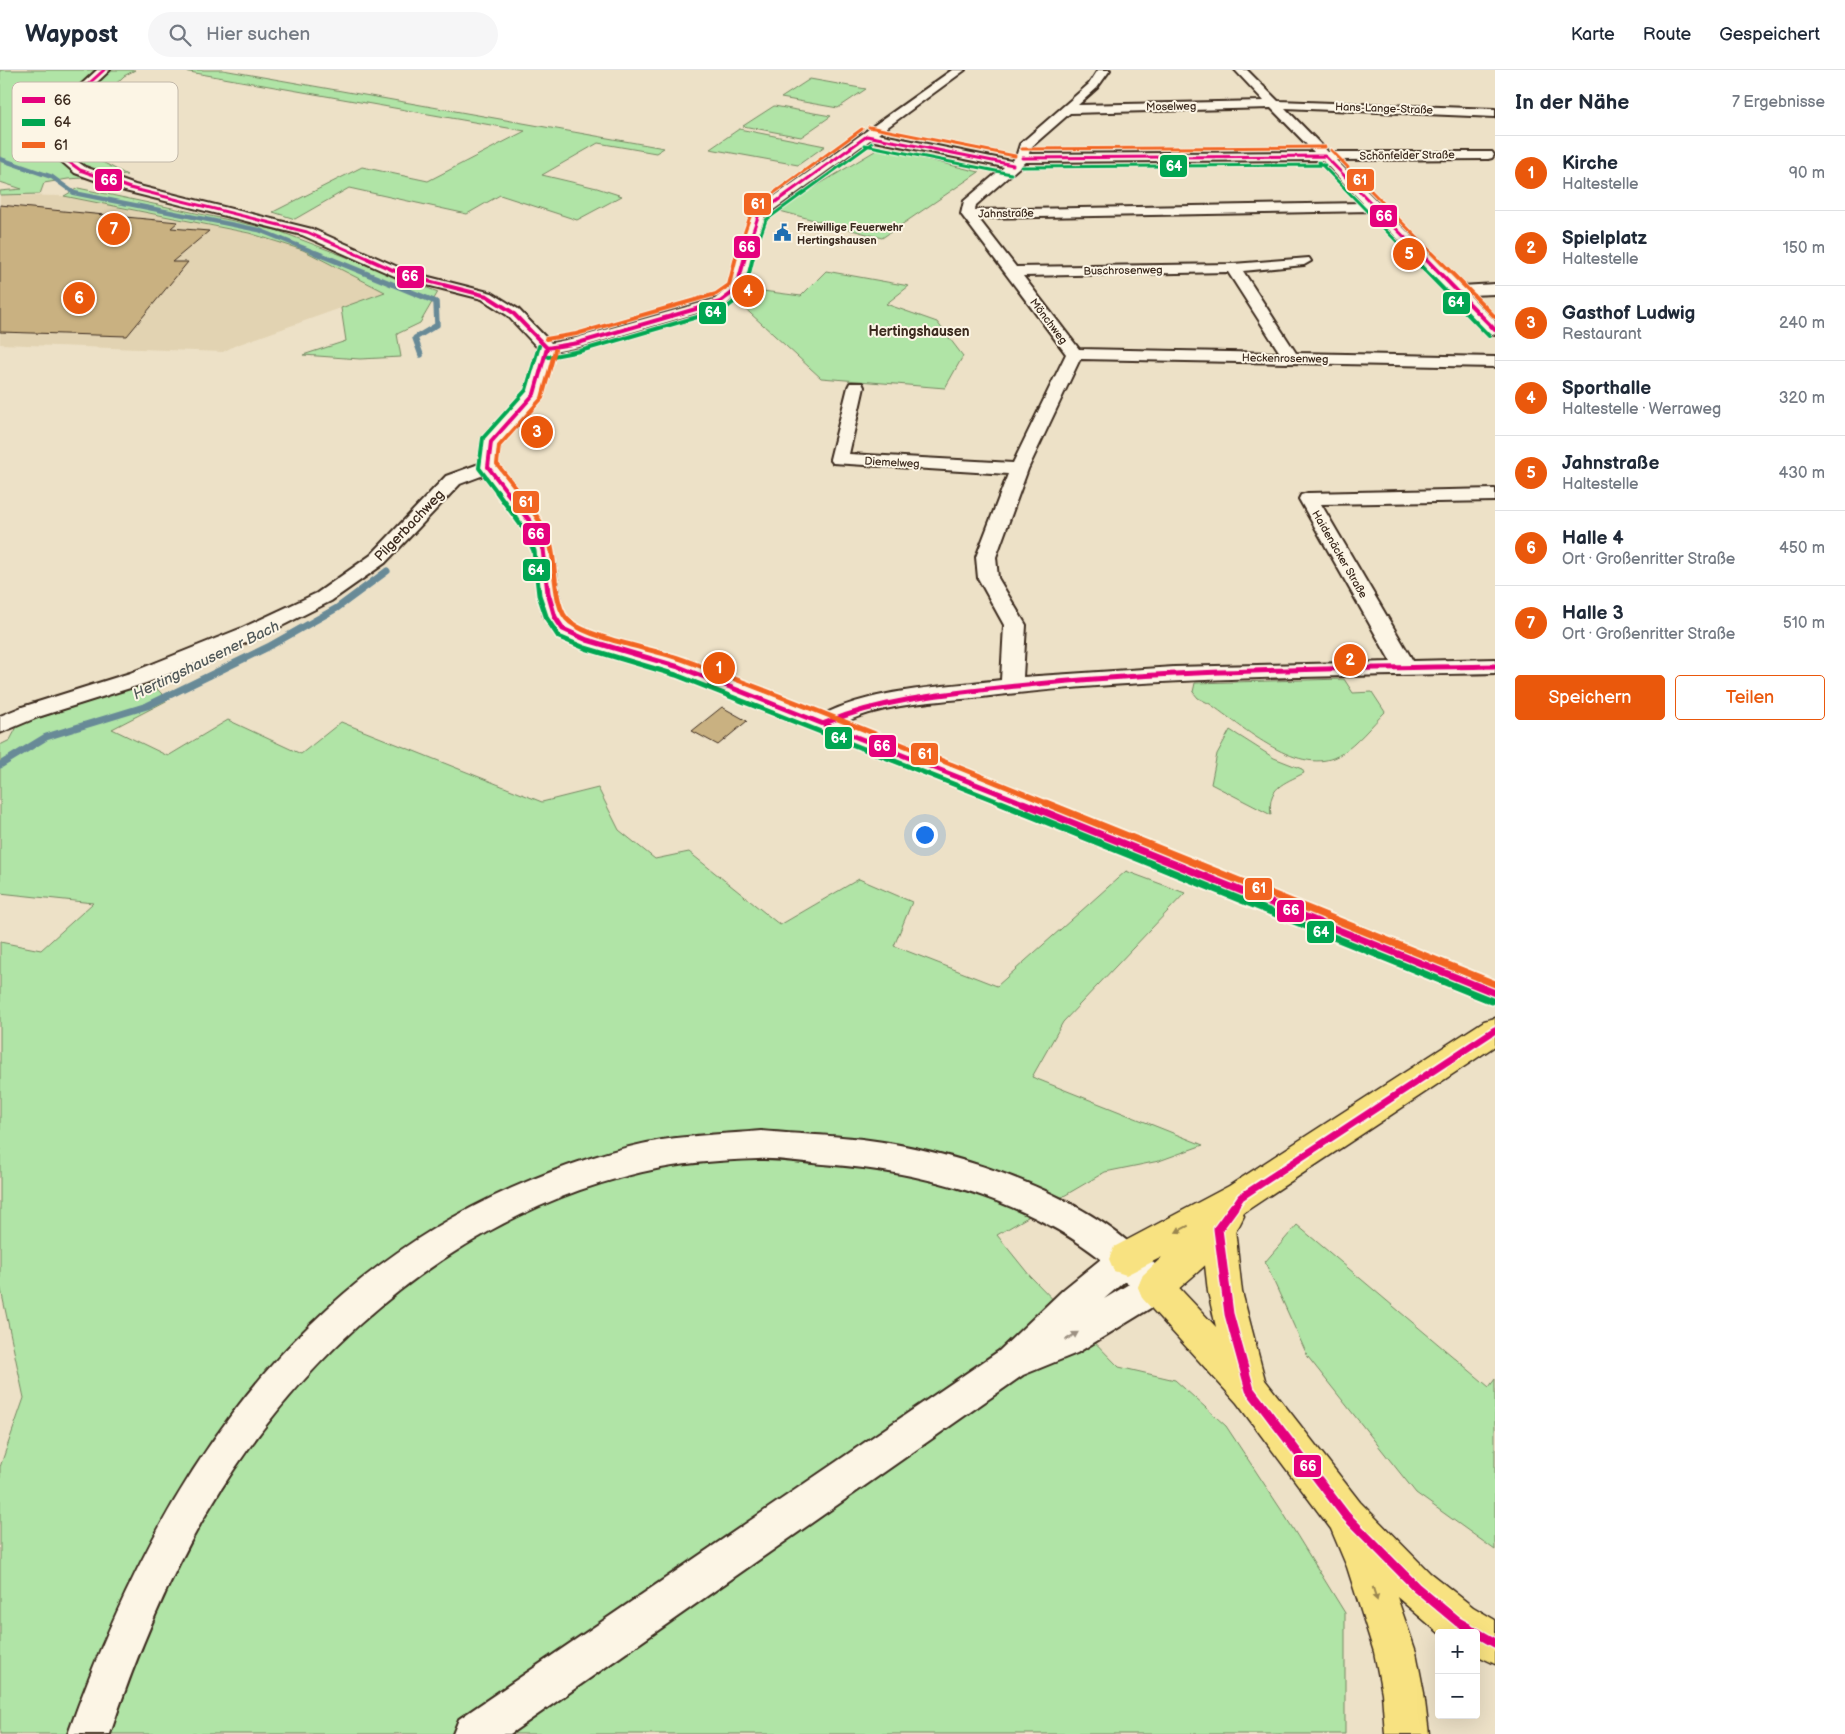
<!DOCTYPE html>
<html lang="de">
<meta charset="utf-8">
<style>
body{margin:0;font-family:"Balsamiq Sans",sans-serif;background:#f6f6f7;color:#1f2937}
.controls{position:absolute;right:15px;bottom:15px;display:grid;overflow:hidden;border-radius:5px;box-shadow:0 5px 20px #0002}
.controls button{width:45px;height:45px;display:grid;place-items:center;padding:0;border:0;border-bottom:1px solid #e0e1e3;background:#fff;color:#1f2937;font:25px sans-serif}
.you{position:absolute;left:924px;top:764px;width:18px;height:18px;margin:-12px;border:4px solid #fff;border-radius:50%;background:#1a73e8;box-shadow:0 0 0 8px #1a73e833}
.badge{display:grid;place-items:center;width:32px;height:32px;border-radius:50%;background:#ea580c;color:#fff;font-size:16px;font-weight:700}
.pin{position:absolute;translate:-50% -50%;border:2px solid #fff;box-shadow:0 1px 5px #0006}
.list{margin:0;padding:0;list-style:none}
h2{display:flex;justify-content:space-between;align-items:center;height:65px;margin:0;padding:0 20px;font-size:21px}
h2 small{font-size:16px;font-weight:400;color:#747a83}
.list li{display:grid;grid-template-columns:32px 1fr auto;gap:15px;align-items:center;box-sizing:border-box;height:75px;padding:0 20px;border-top:1px solid #e0e1e3}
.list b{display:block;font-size:19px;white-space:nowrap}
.list p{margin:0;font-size:16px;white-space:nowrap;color:#747a83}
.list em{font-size:16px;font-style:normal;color:#747a83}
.actions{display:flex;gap:10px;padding:15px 20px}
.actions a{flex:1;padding:11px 0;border:1px solid #ea580c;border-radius:5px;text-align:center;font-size:18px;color:#ea580c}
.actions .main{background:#ea580c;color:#fff}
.icon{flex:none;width:28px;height:28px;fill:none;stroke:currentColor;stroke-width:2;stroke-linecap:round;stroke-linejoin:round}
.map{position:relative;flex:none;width:1495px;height:1664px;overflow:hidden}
header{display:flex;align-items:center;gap:30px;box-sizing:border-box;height:70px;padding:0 25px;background:#fff;border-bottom:1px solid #e0e1e3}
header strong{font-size:24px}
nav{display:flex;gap:28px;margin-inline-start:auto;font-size:18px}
.search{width:350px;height:45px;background:#f6f6f7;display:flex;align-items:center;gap:12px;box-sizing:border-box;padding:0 18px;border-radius:28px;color:#747a83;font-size:19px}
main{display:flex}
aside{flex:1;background:#fff}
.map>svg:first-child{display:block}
.built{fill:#e2d3b2}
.green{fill:#b0e4a6;stroke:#768762}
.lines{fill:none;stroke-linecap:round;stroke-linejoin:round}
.stream-far2{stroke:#688a97;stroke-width:4.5}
.stream-far1{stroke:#688a97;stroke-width:5.5}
.stream{stroke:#688a97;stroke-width:7}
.building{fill:#c9b181;stroke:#3b2a1e}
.minor-casing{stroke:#3b2a1e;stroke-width:4}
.major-casing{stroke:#3b2a1e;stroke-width:3}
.highway-casing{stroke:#3b2a1e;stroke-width:3}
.minor{fill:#fcf5e5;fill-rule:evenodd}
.major{fill:#f8e281;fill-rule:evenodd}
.highway{fill:#f8e281;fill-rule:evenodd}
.bus-1-far4-casing{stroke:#fcf5e5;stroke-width:5}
.bus-1-far3-casing{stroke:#fcf5e5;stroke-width:6}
.bus-1-far2-casing{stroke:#fcf5e5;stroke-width:8}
.bus-1-far1-casing{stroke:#fcf5e5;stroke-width:11}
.bus-1-casing{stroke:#fcf5e5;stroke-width:12}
.bus-2-far3-casing{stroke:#fcf5e5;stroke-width:5}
.bus-2-far2-casing{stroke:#fcf5e5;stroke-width:6}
.bus-2-far1-casing{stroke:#fcf5e5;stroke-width:8}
.bus-2-casing{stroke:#fcf5e5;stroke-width:11}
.bus-3-far3-casing{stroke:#fcf5e5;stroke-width:5}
.bus-3-far2-casing{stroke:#fcf5e5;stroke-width:6}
.bus-3-far1-casing{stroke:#fcf5e5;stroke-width:8}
.bus-3-casing{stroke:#fcf5e5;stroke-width:11}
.bus-1-far4{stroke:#e5007d;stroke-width:3}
.bus-1-far3{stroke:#e5007d;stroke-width:4}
.bus-1-far2{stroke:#e5007d;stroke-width:5}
.bus-1-far1{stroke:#e5007d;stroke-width:7}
.bus-1{stroke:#e5007d;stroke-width:9}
.bus-2-far3{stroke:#00a651;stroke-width:3}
.bus-2-far2{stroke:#00a651;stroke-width:4}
.bus-2-far1{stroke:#00a651;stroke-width:5}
.bus-2{stroke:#00a651;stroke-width:7}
.bus-3-far3{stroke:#f26522;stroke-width:3}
.bus-3-far2{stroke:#f26522;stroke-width:4}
.bus-3-far1{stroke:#f26522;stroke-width:5}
.bus-3{stroke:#f26522;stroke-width:7}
.oneway{fill:#9a8650}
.oneway2{fill:#9c9082}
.labels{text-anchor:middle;stroke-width:4;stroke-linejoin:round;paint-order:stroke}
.far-street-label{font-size:11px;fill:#3b2a1e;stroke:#fcf5e5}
.far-poi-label{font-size:11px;font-weight:bold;fill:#3b2a1e;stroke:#fcf5e5;text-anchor:start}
.far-quarter-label{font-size:14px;font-weight:bold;fill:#3b2a1e;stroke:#fcf5e5}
.street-label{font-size:14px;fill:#3b2a1e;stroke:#fcf5e5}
.water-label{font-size:15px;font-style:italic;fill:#525a5a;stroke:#fcf5e5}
.key{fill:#fcf5e5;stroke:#c2b8a9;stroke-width:1}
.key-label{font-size:14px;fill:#3b2a1e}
.line-badge{stroke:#fcf5e5;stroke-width:2}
.badge-label{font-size:14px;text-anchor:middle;font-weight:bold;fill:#fff}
</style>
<header>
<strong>Waypost</strong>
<div class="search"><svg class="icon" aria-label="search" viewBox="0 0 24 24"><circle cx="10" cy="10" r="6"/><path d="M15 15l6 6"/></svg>Hier suchen</div>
<nav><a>Karte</a><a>Route</a><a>Gespeichert</a></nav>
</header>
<main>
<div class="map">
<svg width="1495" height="1664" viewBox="0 0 1495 1664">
<rect width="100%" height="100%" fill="#ede1c7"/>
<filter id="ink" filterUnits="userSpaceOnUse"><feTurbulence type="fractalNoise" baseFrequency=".02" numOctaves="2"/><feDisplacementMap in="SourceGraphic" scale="10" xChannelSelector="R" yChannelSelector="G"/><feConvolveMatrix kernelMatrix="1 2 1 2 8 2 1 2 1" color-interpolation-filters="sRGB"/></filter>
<g filter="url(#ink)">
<path class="built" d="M0,125L64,126L249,163L303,180L386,222L234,276L223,282L0,274Z"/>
<path class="green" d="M0,0H135L124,6L95,34L85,60L95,88L127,105L68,109L44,113L40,124L0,125V121L22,119L0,112Z
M178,0H223L664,78L656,83L598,73L542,105L597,118L622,126L577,150L500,125L467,144L349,118L295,149L273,142L362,97L428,111L525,61Z
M810,9L866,19L838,38L781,28Z
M774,36L831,46L801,67L743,56Z
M739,59L825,76L798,95L710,79Z
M880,78L979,102L882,168L776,140Z
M78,118L276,160L438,222L420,253L397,264L401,287L360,289L303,285L346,271L341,238L385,222L303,180L249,163L64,126Z
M826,201L909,216L886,234L937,252L963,286L945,318L821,308L739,233L755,220L801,226Z
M1344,609L1353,623L1372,622L1385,642C1372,655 1357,674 1341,684C1301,710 1242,656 1210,634L1198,628L1193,622L1195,613Z
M150,612L168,630L112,659L168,686L228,650L301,684L341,652L542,732L598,718L619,760L655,789L689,782L780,855L859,809L912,832L894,876L997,916L1126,801L1185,823L1063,952L1032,1007L1203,1075L1159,1091L1105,1102L997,1165L1030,1206L1119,1297L1175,1310L1226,1356L1282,1441L1345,1543V1664H0V1397L24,1328L0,1215V872L41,880L93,833L0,823V675L10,670L18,655Z
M1230,660L1274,688L1302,699L1304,703C1283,714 1267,717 1271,745L1211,714L1217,684Z
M1297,1155L1489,1317L1495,1309V1480L1416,1423L1308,1287L1265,1192Z"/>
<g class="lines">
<path class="stream-far2" d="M0,89L52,107L74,123L259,160L319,184"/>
<path class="stream-far1" d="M316,183L436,232L437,255L415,268L421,285"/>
<path class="stream" d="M0,695L46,667L147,636L268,577L337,538L387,501"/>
</g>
<path class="building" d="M0,135L178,152L171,158L209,161L172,192H188L127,266L0,262Z
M722,637L747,651L718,675L692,661Z"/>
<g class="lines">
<defs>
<path id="minor" d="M97,0H110L80,28L61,61L62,75L70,86L85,97L135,115L312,159L409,202L492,223L518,239L551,273L576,268L715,229L729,218L742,170L754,141L952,0H965L878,64L1011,91L1016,87L1020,74L1089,14L1098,0H1110L1097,18L1078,35L1264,31L1235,0H1247L1278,31L1495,39V47L1285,38L1328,82H1492L1494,85L1492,88L1488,89L1336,90L1461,216L1495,214V224L1469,225L1495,251V265L1489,263L1371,141L978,148L1016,197L1233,194L1309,188L1311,191L1304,195L1243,201L1296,283L1495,287V297L1080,289L1028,399L996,487L998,508L1026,555L1023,607L1174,597L1391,592L1299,429L1301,425L1308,423L1495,419V431L1321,434L1413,591L1495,589V603C1324,607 1152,606 982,627C937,632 887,633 845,652L1495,911V934L817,658L671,602L579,575L555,564L544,547L538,523L533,479L523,455L484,405L460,414L385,493L331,531L258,568L146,613L38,647L0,663V646L22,637L130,603L242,558L317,523L371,485L446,406L479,394L482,372L526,323L539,279L507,245L482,229L399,208L302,165L125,121L75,103L59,89L50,75L49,61L71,24ZM1271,38L1314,82L1029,84L1030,78L1070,43ZM870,70L1004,97L964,131L961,144L1066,284L1013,393L849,384L864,317L862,313H850L848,317L830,389L833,393L1008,404L976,487L978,508L1004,555L1001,610C942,617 879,618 824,644C778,627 732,607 686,592C660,584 588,569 571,554C555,541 559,496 552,478C542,447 517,422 497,397L500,373L543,324L554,282L584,276L725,235L744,220L756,170L765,146ZM1322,90L1363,133L975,140L976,135L1025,92ZM1228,202L1280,283L1079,279L1023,206Z
M761,1061C794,1064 829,1065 862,1069C950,1080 1063,1116 1131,1174C1146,1186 1164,1199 1172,1217L1167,1228L1077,1283L1023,1305L510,1664H453L459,1649L999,1281L1064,1219L1101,1189C1023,1128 920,1101 823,1094C801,1092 779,1088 758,1089C727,1090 692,1092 661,1098C469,1135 307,1274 209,1439C167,1510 136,1586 110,1664H68C151,1431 277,1222 512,1118C560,1097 611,1079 662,1070C694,1065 728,1064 761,1061ZM1125,1211L1129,1214L1104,1229Z"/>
<path id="major" d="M1495,948V976L1243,1143L1244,1146C1229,1180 1194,1204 1167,1229L1155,1234L1143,1229L1138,1217L1143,1205L1162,1187L1126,1205L1114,1201L1109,1189L1114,1177L1229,1116L1484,951Z"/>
<path id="highway" d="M1218,1143L1230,1148L1235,1159L1242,1222L1265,1310L1360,1432L1430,1503L1473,1537L1495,1550V1594L1476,1585V1563H1439L1397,1527L1416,1582L1424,1623L1429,1664H1385L1382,1623L1374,1582L1347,1497L1331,1459L1237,1333L1143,1229L1138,1217L1143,1205L1155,1200L1167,1205L1216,1257L1208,1222L1201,1159L1206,1148Z"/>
</defs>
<use href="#minor" class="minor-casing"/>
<use href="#major" class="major-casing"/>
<use href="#highway" class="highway-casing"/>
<use href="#minor" class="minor"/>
<use href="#major" class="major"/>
<use href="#highway" class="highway"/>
<defs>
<path id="bus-1-far4" d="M104,0L75,26L55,61L56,75L65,89L80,100L130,118L307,162L357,184
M867,66L1013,95
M1325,86L1421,184
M1022,88L1325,86
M745,184L759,144L867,66"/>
<path id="bus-1-far3" d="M355,183L404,205L487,226L512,242L547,278
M1420,183L1495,260
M547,278L578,273L720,232L736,220L746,183
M508,423L488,397L491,372L534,324L547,278"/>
<path id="bus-1-far2" d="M507,422L532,454L543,479L548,523L555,547L563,559L587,570L679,597L1026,734
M825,653C886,628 952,623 1017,616C1175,599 1335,599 1495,596"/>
<path id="bus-1-far1" d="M1023,733L1495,923
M1233,1139L1241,1127L1495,960"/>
<path id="bus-1" d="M1218,1159L1229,1244L1250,1320L1346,1446L1416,1517L1458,1552L1495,1573
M1218,1159L1234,1137"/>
<path id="bus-2-far3" d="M865,75L1011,104
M1319,92L1409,184
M1022,97L1325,95
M754,184L766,150L872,73"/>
<path id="bus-2-far2" d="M1408,183L1489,266
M548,287L580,281L725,239L744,224L754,183
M498,423L479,398L483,368L526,320L539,276"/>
<path id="bus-2-far1" d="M497,422L524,459L534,481L539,525L547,549L559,567L585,578L676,605L1004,734"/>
<path id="bus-2" d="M1001,733L1492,931"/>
<path id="bus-3-far3" d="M869,57L1015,86
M1022,79L1325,77
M1331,80L1433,184
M737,184L753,138L862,59"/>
<path id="bus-3-far2" d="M1432,183L1495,247
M546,269L576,264L716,224L729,215L737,183
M520,423L497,394L499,376L542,328L555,280"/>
<path id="bus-3-far1" d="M519,422C531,439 546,456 551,477C556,496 553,540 570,552C593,570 655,579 684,590C807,635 928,685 1049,734"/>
<path id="bus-3" d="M1046,733L1495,914"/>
</defs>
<use href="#bus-1-far4" class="bus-1-far4-casing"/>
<use href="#bus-1-far3" class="bus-1-far3-casing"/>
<use href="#bus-1-far2" class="bus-1-far2-casing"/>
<use href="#bus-1-far1" class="bus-1-far1-casing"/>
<use href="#bus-1" class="bus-1-casing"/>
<use href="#bus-2-far3" class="bus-2-far3-casing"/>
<use href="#bus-2-far2" class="bus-2-far2-casing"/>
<use href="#bus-2-far1" class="bus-2-far1-casing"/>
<use href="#bus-2" class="bus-2-casing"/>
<use href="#bus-3-far3" class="bus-3-far3-casing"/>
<use href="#bus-3-far2" class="bus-3-far2-casing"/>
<use href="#bus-3-far1" class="bus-3-far1-casing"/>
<use href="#bus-3" class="bus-3-casing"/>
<use href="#bus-1-far4" class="bus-1-far4"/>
<use href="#bus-1-far3" class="bus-1-far3"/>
<use href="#bus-1-far2" class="bus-1-far2"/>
<use href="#bus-1-far1" class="bus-1-far1"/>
<use href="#bus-1" class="bus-1"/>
<use href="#bus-2-far3" class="bus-2-far3"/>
<use href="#bus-2-far2" class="bus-2-far2"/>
<use href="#bus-2-far1" class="bus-2-far1"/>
<use href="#bus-2" class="bus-2"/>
<use href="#bus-3-far3" class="bus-3-far3"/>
<use href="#bus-3-far2" class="bus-3-far2"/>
<use href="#bus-3-far1" class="bus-3-far1"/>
<use href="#bus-3" class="bus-3"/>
</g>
<defs><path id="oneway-solid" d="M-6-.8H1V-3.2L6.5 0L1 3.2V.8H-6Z" transform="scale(1.25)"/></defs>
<g class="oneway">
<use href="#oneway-solid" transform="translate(1182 1159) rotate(153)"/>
<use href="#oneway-solid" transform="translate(1375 1524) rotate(72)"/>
</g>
<use class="oneway2" href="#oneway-solid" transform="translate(1072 1266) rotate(-31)"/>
</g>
<defs>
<symbol id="civic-bare" viewBox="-9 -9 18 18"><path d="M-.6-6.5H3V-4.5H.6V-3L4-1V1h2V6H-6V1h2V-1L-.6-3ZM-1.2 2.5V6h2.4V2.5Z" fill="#1f6fb2" stroke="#fcf5e5" stroke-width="2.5" paint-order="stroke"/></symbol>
</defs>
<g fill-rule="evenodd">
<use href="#civic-bare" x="770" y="150" width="25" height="25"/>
</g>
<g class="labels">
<g class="far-street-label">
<text transform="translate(1171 36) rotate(-1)" y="4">Moselweg</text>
<text transform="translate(1384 38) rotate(2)" y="4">Hans-Lange-Straße</text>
<text transform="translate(1407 85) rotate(-1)" y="4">Schönfelder Straße</text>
<text transform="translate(1006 143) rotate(-1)" y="4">Jahnstraße</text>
<text transform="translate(1123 200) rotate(-1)" y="4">Buschrosenweg</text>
<text transform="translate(1049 251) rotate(53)" y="4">Mönchweg</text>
<text transform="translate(1285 288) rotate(1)" y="4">Heckenrosenweg</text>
<text transform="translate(892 392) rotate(3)" y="4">Diemelweg</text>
<text transform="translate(1340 484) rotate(60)" y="4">Haidenäcker Straße</text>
</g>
<g class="far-poi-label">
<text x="797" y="161">Freiwillige Feuerwehr<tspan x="797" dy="13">Hertingshausen</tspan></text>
</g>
<g class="far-quarter-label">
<text x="919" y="266">Hertingshausen</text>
</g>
<g class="street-label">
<text transform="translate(409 455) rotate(-46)" y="5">Pilgerbachweg</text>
</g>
<g class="water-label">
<text transform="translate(206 590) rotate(-26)" y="5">Hertingshausener Bach</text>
</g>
</g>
<rect x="12" y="12" width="166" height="80" rx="8" class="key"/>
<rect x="22" y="27" width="23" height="6" fill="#e5007d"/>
<rect x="22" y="49" width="23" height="7" fill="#00a651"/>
<rect x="22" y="72" width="23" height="6" fill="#f26522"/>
<g class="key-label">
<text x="54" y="35">66</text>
<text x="54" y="57">64</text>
<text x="54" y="80">61</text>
</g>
<g class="line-badge">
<rect x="1159" y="84" width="29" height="24" rx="5" fill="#00a651"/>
<rect x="1346" y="98" width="29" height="24" rx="5" fill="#f26522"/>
<rect x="94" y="98" width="29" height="24" rx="5" fill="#e5007d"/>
<rect x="743" y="122" width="29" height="24" rx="5" fill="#f26522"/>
<rect x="1369" y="134" width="29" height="24" rx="5" fill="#e5007d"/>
<rect x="733" y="165" width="28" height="24" rx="5" fill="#e5007d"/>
<rect x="396" y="195" width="29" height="24" rx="5" fill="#e5007d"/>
<rect x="1442" y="221" width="29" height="24" rx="5" fill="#00a651"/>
<rect x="698" y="231" width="29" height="24" rx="5" fill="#00a651"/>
<rect x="512" y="420" width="28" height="24" rx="5" fill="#f26522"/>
<rect x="522" y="452" width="29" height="24" rx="5" fill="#e5007d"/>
<rect x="522" y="488" width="29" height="24" rx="5" fill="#00a651"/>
<rect x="824" y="656" width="29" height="24" rx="5" fill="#00a651"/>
<rect x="868" y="664" width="29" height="24" rx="5" fill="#e5007d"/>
<rect x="910" y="672" width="29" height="24" rx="5" fill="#f26522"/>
<rect x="1244" y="807" width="29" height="24" rx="5" fill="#f26522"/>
<rect x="1276" y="829" width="29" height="24" rx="5" fill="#e5007d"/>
<rect x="1306" y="850" width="29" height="24" rx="5" fill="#00a651"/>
<rect x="1293" y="1384" width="29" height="24" rx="5" fill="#e5007d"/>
</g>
<g class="badge-label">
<text x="1174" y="101">64</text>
<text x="1360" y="115">61</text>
<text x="109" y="115">66</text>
<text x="758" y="139">61</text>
<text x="1384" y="151">66</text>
<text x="747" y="182">66</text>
<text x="410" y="211">66</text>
<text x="1456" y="237">64</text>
<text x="713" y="247">64</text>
<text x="526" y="437">61</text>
<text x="536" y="469">66</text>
<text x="536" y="505">64</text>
<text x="839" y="673">64</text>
<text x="882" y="681">66</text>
<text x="925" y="689">61</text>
<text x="1259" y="823">61</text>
<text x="1291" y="845">66</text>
<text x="1321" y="867">64</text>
<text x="1308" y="1401">66</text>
</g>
</svg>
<div class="controls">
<button>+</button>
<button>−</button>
</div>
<div class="you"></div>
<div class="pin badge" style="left:719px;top:598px">1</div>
<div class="pin badge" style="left:1350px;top:590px">2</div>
<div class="pin badge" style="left:537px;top:362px">3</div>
<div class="pin badge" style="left:748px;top:221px">4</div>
<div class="pin badge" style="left:1409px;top:184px">5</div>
<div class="pin badge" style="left:79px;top:228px">6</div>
<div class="pin badge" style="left:114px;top:159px">7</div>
</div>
<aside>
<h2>In der Nähe<small>7 Ergebnisse</small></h2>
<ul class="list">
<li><span class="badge">1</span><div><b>Kirche</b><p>Haltestelle</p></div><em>90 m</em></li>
<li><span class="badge">2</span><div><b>Spielplatz</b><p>Haltestelle</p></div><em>150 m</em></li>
<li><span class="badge">3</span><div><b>Gasthof Ludwig</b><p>Restaurant</p></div><em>240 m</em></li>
<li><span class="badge">4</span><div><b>Sporthalle</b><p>Haltestelle · Werraweg</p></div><em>320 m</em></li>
<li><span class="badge">5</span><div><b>Jahnstraße</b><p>Haltestelle</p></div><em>430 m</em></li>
<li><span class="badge">6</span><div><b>Halle 4</b><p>Ort · Großenritter Straße</p></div><em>450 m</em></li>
<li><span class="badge">7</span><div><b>Halle 3</b><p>Ort · Großenritter Straße</p></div><em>510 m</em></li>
</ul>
<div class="actions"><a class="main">Speichern</a><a>Teilen</a></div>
</aside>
</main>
